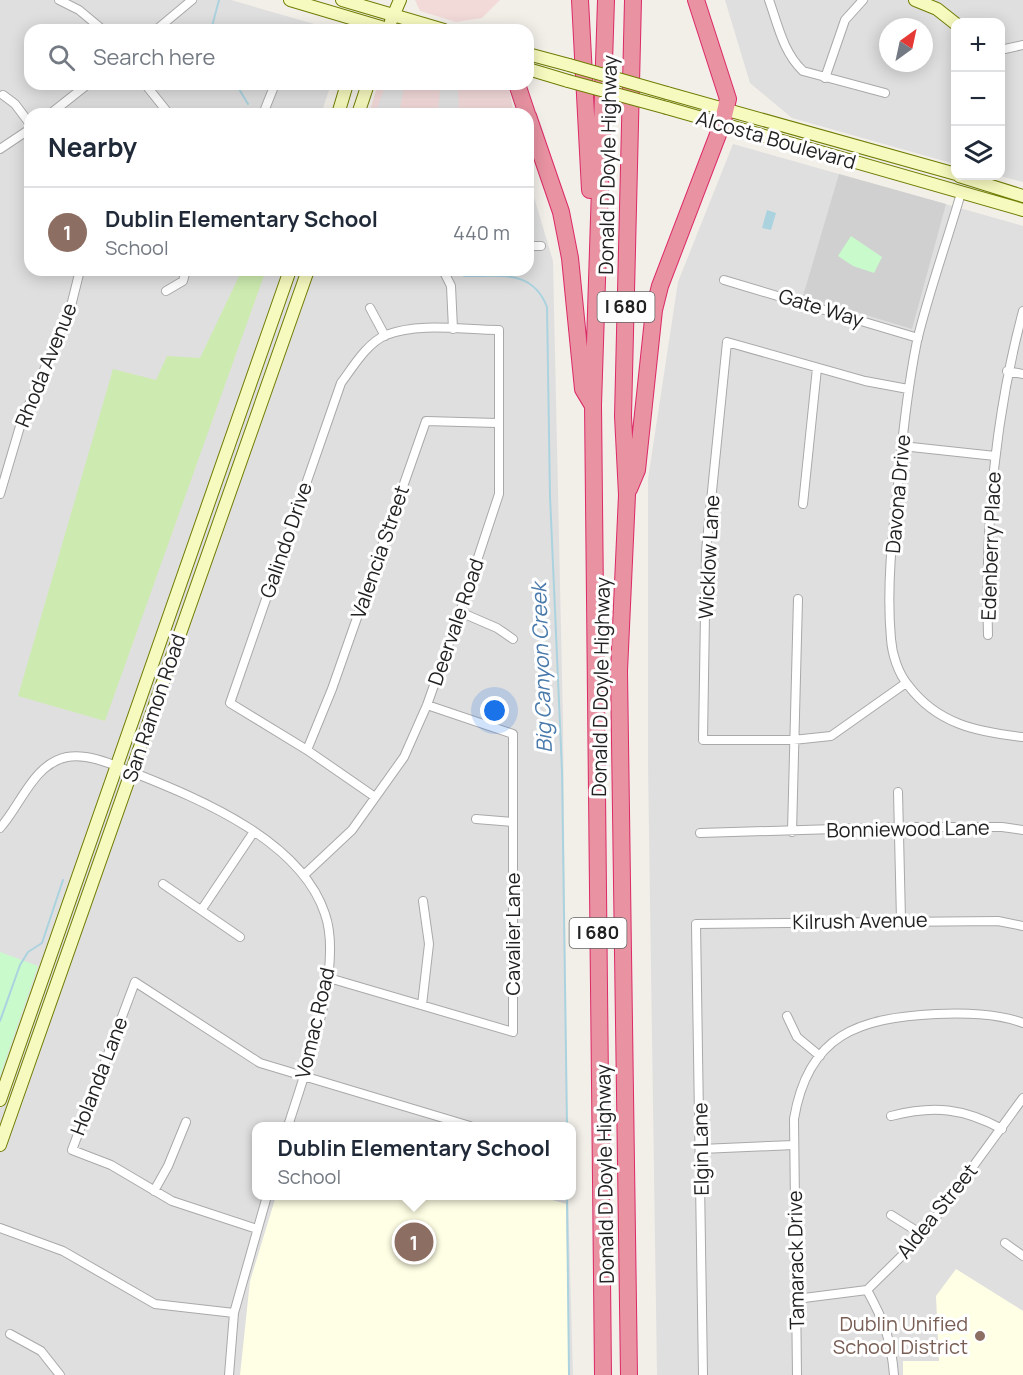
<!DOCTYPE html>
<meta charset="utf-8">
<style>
body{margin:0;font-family:Manrope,sans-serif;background:#f2f2f3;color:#1f2937}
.controls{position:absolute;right:18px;top:18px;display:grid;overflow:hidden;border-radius:12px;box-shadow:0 3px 15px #0003}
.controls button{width:54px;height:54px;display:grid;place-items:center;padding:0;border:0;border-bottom:2px solid #e0e1e3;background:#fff;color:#1f2937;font:30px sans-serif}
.compass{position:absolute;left:879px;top:18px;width:54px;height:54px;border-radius:50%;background:#fff;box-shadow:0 3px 15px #0003;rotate:33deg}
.you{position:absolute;left:495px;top:711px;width:21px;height:21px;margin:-15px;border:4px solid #fff;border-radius:50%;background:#1a73e8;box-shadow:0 0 0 9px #1a73e833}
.badge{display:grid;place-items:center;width:39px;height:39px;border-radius:50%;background:#d93025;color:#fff;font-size:20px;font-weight:700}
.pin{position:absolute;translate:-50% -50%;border:3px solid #fff;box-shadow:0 2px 6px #0006}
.popup{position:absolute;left:252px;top:1122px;width:324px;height:78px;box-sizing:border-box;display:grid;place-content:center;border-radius:12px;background:#fff;filter:drop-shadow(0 2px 4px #0005);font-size:20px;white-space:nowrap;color:#747a83}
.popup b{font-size:22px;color:#1f2937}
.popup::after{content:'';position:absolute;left:50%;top:100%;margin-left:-12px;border:12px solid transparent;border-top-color:#fff}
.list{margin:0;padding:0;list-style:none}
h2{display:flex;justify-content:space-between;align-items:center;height:78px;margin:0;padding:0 24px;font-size:26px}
h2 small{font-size:20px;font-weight:400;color:#747a83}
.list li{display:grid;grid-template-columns:39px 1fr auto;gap:18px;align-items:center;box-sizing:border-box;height:90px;padding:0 24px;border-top:2px solid #e0e1e3}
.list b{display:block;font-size:22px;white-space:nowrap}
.list p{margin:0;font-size:20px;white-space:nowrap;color:#747a83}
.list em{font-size:20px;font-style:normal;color:#747a83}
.icon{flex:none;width:33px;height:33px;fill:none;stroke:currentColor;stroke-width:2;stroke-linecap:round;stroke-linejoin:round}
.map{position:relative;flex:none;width:1023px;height:1375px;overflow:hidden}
.search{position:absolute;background:#fff;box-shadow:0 3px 15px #0003;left:24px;top:24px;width:510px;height:66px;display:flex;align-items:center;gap:15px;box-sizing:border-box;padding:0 21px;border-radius:18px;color:#747a83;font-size:22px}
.panel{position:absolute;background:#fff;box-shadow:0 3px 15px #0003;left:24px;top:108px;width:510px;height:168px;border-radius:18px}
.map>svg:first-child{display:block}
.residential{fill:#e0dfdf;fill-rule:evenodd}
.commercial{fill:#f2dad9}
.education{fill:#ffffe5}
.religious{fill:#d0d0d0}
.grass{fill:#cdebb0}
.park{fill:#c8facc}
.parking{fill:#e2e2e2}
.water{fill:#aad3df}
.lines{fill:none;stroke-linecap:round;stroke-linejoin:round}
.stream{stroke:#aad3df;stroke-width:2}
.street-casing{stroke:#a9a9a9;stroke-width:10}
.secondary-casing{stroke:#707d05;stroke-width:14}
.highway-casing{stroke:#dc2a67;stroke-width:18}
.street{stroke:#fff;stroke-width:8}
.secondary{stroke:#f7fabf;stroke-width:12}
.highway{stroke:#e892a2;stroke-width:16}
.secondary-bridge-casing{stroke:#707d05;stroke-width:14;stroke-linecap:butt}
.secondary-bridge{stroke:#f7fabf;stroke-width:12}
.education-dot{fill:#8d6e63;stroke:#fff;stroke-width:2}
.labels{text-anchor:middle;stroke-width:6;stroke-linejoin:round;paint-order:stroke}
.shield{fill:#fff;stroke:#646464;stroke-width:1.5}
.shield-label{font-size:18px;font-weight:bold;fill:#222}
.street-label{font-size:20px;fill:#222;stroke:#fff}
.education-label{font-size:20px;fill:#785e54;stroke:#fff;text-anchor:end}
.water-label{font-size:21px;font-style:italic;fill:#4a7aab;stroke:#fff}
</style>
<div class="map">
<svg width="1023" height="1375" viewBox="0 0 1023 1375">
<rect width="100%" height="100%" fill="#f2efe9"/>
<path class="residential" d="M0,0H231L335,30H30V84H331L321,114H30V270H528V177L553,261L563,722L567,1126H256V1196H568L573,1375H0Z
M725,0H1023V182L1000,176V22H956V162L951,163L792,118L750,83ZM888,27H924V63H888Z
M733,144L1023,226V1375H657L648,765V479L678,282Z"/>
<path class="commercial" d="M415,0H500L482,18L456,22L420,11Z
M378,84H508L514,114H369Z"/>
<path class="education" d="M276,1196H538L566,1204L569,1375H240L250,1281Z
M956,1269L1023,1311V1375H903V1361H939L936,1296Z"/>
<path class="religious" d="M839,174L946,204L912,329L803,296Z"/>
<path class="grass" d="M242,270H266L105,721L18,696L113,369L156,380L167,356L200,358Z"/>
<path class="park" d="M851,236L882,257L874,273L853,266L838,256Z
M0,952L38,966L0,1076Z"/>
<path class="parking" d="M386,84L404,85L400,110L438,111L440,89H458L459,114H375Z"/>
<path class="water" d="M767,210L776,213L771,230L762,228Z"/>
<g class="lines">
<path class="stream" d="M211,30L219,0
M236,84L248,104
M403,270L413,275H439
M464,276C498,277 532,268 547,307L550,496L562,771L567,1126
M0,1021L20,965L28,952L42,943L63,880
M567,1196L569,1375"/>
<defs>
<path id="street" d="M59,0L79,10L103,30
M769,0C778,25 783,52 803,71L885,93
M156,30L192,0
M1000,50L1023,45
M825,78L845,20L863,0
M145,84L169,114
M3,95L15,104L30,124
M50,114L88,84
M263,114L275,84
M0,149L30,129
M961,193C947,242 929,291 917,341C908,386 903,430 899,476C893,529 886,585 891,639C892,654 898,673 908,685C937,724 977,732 1023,737
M528,246H541
M443,270L451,286L453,329
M724,280L918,338
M166,291L183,281L186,270
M370,308L385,336
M1007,371L1023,374
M902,446L995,456
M0,494L21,423L70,310L80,270
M803,504L817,368
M460,612L497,628L513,639
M988,635C985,526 995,416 1023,311
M906,683L831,736L793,740H703L706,551L727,342L865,381L908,389
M307,750L332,689L426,421L497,423
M898,792L901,920
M476,819L513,822
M0,828C21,805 33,764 67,757C90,753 116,766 137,774C202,800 301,841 325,914C344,968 305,1072 288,1126
M792,832L798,599
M700,833L899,827H1002L1023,830
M304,875L352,830L404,757L427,705L460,612L499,494V330C463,330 420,322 386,335C367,343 353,367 341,383L230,703L307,750L375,797
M163,884L240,937
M202,909L253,833
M329,978L513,1032V734L427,705
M422,1005L429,944L423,901
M787,1016L797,1037L820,1056
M891,1116C934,1105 963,1108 1002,1129
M701,1149L794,1145
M154,1191L168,1166L186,1122
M891,1215L923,1235
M0,1228L63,1251L155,1304L234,1313
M257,1229L172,1201L111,1165L72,1150L135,982L260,1063L470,1126
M1005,1243L1023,1256
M867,1290C884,1321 891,1339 894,1375
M796,1299L867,1290L923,1235L1023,1098
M10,1334L41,1351L60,1375
M229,1375L234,1313L267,1196
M703,1375L696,924L998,921L1023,926
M797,1375L794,1119C808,1034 859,1018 936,1014C964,1013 996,1013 1023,1023"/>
<path id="secondary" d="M290,0L391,30
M342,0L444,30
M915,0L937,9L956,24
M391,21L400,0
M528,54L569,65
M528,69L568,81
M667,93L956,174
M667,108L1023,210
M338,114L347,84
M358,114L368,84
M959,176L1023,196
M0,1100L290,270
M0,1145L308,270"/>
<path id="highway" d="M580,0L590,190
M517,84L527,114
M528,116L561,212L570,258L583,389L592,404
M629,489L637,470L654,310L660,286L722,124L728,99L696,0
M603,1375L593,405L606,0
M629,1375L619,671L627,495L623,416L633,0"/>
</defs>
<use href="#street" class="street-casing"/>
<use href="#secondary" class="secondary-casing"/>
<use href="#highway" class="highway-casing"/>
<use href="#street" class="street"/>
<use href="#secondary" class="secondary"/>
<use href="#highway" class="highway"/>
<defs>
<path id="secondary-bridge" d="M569,65L667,93
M568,81L667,108"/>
</defs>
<use href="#secondary-bridge" class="secondary-bridge-casing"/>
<use href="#secondary-bridge" class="secondary-bridge"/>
</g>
<circle class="education-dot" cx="980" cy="1336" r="6"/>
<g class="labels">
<g class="shield">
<rect x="597.5" y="292" width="57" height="30" rx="4.5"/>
<rect x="569.5" y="918" width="57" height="30" rx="4.5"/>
</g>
<g class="shield-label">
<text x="626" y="313">I 680</text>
<text x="598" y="939">I 680</text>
</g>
<g class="street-label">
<text transform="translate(776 140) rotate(16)" y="7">Alcosta Boulevard</text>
<text transform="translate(608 165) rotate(-89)" y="7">Donald D Doyle Highway</text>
<text transform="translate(821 308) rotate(17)" y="7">Gate Way</text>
<text transform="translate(46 365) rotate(-68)" y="7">Rhoda Avenue</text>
<text transform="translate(898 494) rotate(-85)" y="7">Davona Drive</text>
<text transform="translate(286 540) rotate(-71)" y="7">Galindo Drive</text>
<text transform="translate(991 546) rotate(-88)" y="7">Edenberry Place</text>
<text transform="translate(380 552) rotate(-71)" y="7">Valencia Street</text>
<text transform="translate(709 557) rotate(-87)" y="7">Wicklow Lane</text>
<text transform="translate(456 622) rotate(-71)" y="7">Deervale Road</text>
<text transform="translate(601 687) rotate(-89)" y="7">Donald D Doyle Highway</text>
<text transform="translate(154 708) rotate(-71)" y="7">San Ramon Road</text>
<text transform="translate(908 829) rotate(-1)" y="7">Bonniewood Lane</text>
<text transform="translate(860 921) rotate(-1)" y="7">Kilrush Avenue</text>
<text transform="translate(513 934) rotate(-90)" y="7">Cavalier Lane</text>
<text transform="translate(315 1023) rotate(-77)" y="7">Vomac Road</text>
<text transform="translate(99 1076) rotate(-69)" y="7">Holanda Lane</text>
<text transform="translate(701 1149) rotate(-91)" y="7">Elgin Lane</text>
<text transform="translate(605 1174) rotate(-91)" y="7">Donald D Doyle Highway</text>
<text transform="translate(937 1211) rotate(-51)" y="7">Aldea Street</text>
<text transform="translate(796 1260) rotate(-91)" y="7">Tamarack Drive</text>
</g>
<g class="education-label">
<text x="968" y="1331">Dublin Unified<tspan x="968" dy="23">School District</tspan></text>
</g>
<g class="water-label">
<text transform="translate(542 668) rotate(-92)" y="7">Big Canyon Creek</text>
</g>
</g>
</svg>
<div class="controls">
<button>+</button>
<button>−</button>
<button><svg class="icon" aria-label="layers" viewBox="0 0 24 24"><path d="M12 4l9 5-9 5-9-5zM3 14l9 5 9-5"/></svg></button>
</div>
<svg class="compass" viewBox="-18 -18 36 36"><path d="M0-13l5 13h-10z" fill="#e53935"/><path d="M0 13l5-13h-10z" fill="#747a83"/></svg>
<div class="you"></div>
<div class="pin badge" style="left:414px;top:1242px;background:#8d6e63">1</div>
<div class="popup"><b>Dublin Elementary School</b>School</div>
<div class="search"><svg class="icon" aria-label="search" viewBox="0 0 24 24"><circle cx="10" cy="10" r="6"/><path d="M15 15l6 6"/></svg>Search here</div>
<section class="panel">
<h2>Nearby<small></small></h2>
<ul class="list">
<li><span class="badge" style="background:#8d6e63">1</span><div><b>Dublin Elementary School</b><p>School</p></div><em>440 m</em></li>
</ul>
</section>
</div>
